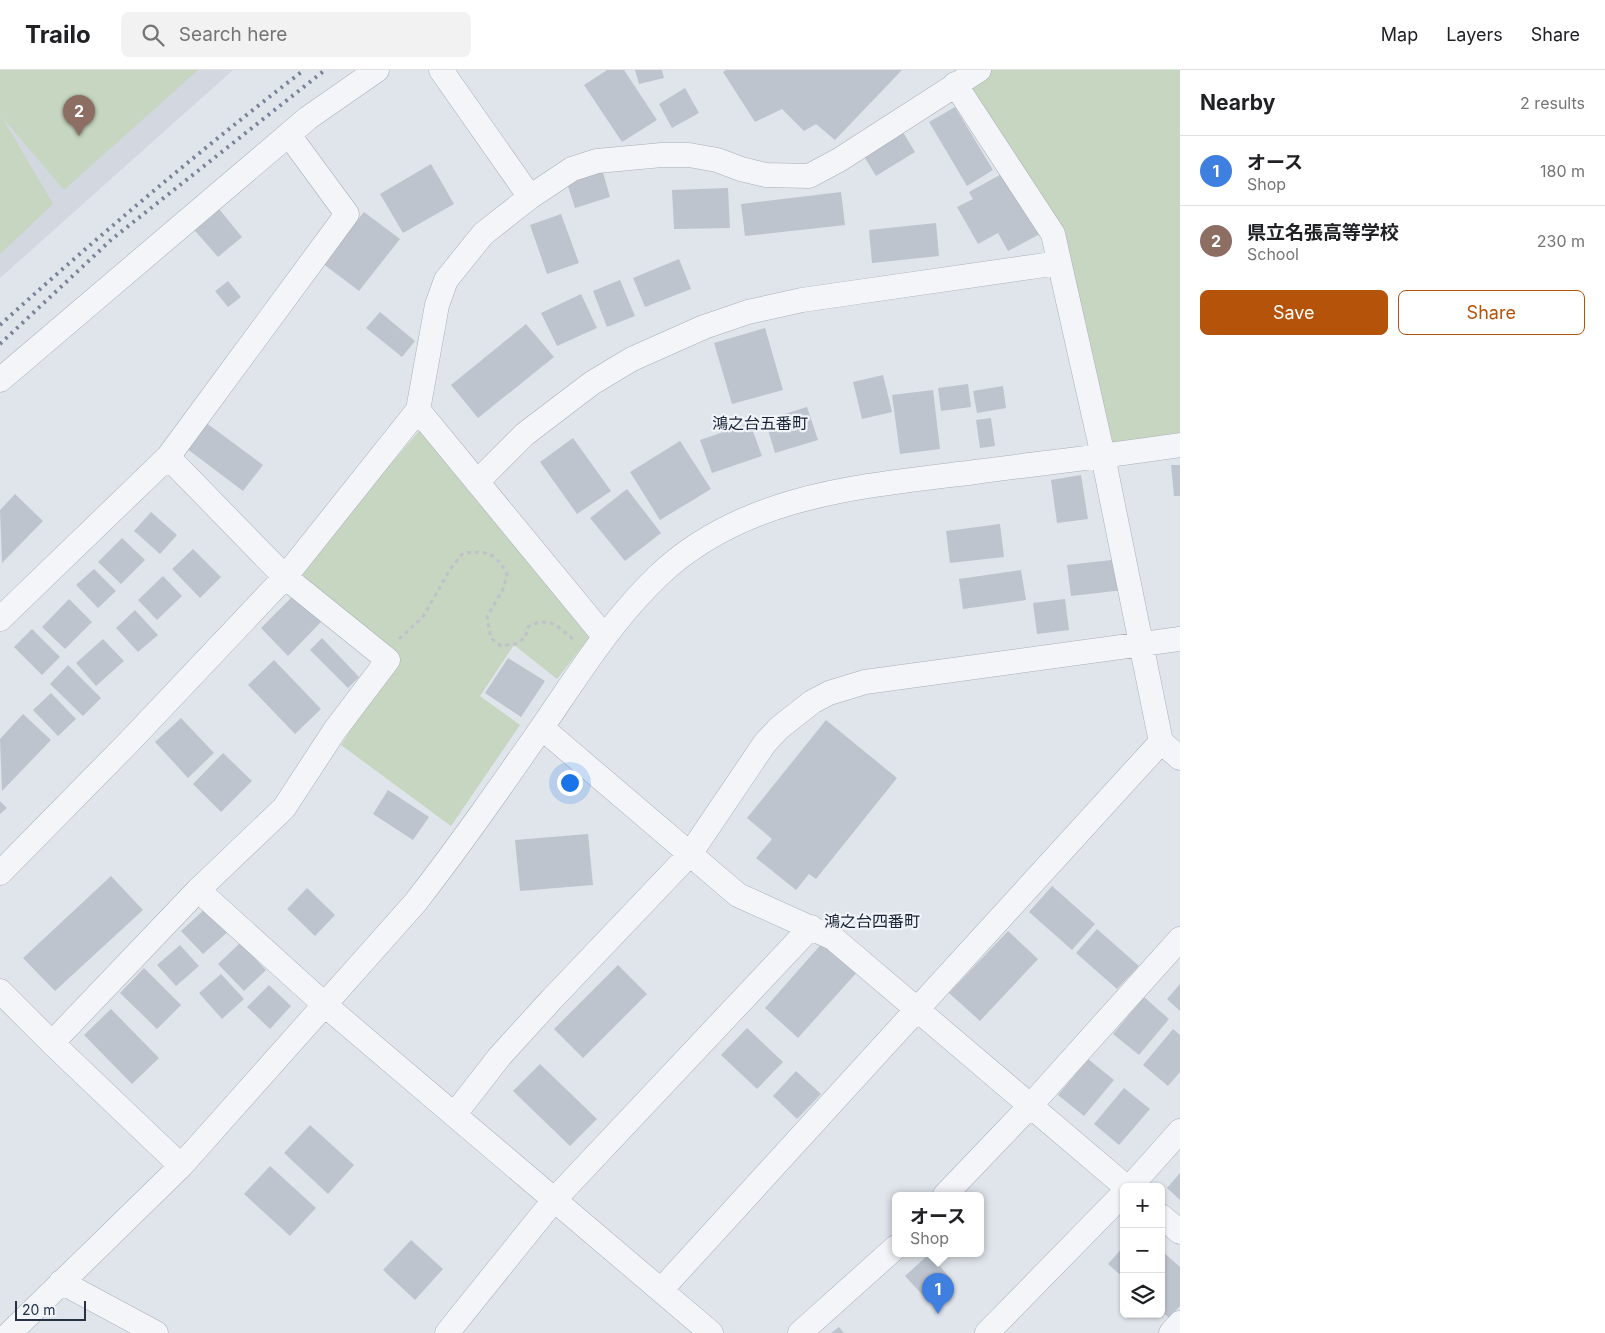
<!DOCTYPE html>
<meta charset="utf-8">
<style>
body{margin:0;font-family:Inter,"Noto Sans JP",sans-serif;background:#f2f2f2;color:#202124}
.controls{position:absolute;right:15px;bottom:15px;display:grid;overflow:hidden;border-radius:8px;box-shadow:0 1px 4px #0004}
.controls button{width:45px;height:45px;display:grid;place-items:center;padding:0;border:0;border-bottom:1px solid #e0e0e0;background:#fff;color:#202124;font:25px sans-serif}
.scale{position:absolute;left:15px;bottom:12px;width:71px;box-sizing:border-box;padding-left:5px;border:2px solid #273244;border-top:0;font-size:14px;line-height:18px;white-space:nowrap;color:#273244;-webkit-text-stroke:4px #f0f3f8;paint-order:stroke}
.you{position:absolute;left:569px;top:712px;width:18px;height:18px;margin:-12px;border:4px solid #fff;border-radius:50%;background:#1a73e8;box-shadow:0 0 0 8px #1a73e833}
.badge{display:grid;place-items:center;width:32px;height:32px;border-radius:50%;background:#b45309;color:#fff;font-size:16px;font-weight:700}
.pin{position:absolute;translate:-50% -41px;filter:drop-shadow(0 1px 2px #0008)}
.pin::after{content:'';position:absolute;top:26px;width:18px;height:15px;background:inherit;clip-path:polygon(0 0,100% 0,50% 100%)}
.popup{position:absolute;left:892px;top:1122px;width:92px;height:65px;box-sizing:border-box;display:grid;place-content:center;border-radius:8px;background:#fff;filter:drop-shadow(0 1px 4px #0005);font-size:16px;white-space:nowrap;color:#757577}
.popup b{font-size:19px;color:#202124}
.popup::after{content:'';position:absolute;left:50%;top:100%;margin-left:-10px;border:10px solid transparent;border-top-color:#fff}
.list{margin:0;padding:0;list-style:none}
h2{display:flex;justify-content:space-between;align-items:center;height:65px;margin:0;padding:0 20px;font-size:21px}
h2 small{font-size:16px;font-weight:400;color:#757577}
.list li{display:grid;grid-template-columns:32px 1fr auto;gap:15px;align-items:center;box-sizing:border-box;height:70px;padding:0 20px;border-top:1px solid #e0e0e0}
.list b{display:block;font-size:19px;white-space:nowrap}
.list p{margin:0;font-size:16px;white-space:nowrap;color:#757577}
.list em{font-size:16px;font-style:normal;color:#757577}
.actions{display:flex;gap:10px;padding:15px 20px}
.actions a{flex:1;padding:11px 0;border:1px solid #b45309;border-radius:8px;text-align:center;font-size:18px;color:#b45309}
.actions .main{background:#b45309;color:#fff}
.icon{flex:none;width:28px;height:28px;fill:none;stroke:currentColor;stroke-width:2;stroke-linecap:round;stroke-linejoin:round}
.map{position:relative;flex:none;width:1180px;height:1263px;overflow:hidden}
header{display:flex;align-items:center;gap:30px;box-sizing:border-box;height:70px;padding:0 25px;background:#fff;border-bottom:1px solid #e0e0e0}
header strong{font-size:24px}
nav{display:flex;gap:28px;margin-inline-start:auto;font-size:18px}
.search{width:350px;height:45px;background:#f2f2f2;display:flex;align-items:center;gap:12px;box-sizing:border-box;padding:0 18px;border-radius:8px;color:#757577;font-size:19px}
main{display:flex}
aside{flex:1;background:#fff}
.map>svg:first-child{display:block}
.built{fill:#d2d7e0}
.green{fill:#c6d6c0}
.building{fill:#bdc4ce}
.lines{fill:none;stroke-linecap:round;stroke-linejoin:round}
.minor-casing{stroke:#a8afb9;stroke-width:25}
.path{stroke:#bfc2ca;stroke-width:3;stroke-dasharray:4 4;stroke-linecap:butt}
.minor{stroke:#f4f5f9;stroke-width:24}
.rail{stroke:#788496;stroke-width:4;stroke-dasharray:2.5 5;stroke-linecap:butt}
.labels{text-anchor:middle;stroke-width:4.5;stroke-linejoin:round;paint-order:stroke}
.quarter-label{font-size:16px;fill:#192335;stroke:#f0f3f8}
</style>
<header>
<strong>Trailo</strong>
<div class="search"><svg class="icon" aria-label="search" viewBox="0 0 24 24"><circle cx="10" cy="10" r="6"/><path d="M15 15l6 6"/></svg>Search here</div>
<nav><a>Map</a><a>Layers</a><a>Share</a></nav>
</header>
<main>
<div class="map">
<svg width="1180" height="1263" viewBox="0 0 1180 1263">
<rect width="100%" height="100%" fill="#e0e5eb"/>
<path class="built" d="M0,0H233L0,208Z"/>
<path class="green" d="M0,0H198L64,120L2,47L53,134L0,184Z
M982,0H1180V364L1113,373L1058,159L963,10Z
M420,360L592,564L557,609L514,575L480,626L520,655L451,756L341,675L395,591L295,505Z"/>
<path class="building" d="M607,0H624L657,50L622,72L584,15Z
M635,0H662L664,8L639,14Z
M726,0H902L835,70L816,54L804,61L782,39L755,52L723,2Z
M685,18L699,43L672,58L659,34Z
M955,37L993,100L967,116L929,52Z
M901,59L915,82L876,106L862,83Z
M431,94L454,134L403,163L380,124Z
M602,99L610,127L575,138L566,110Z
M1005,102L1040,164L1008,181L998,163L978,174L957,137L973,129L969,122Z
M728,118L730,158L674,159L672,120Z
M841,122L845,155L745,166L741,134Z
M215,134L242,167L218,187L190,155Z
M364,142L400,169L359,221L322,193Z
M561,144L579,193L547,204L530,155Z
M936,153L939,186L872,193L869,160Z
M679,189L691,219L645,237L633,208Z
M620,210L635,246L607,257L593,221Z
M228,211L241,227L228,237L215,221Z
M581,224L597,258L557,276L541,243Z
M380,242L415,271L402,287L366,258Z
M526,254L554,287L478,348L451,315Z
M765,258L783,320L732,334L714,273Z
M883,305L892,342L862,349L853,312Z
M968,314L971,337L941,341L938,318Z
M1003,316L1006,338L977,343L973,321Z
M933,320L940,379L900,384L892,325Z
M807,337L818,370L775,383L765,350Z
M991,348L995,376L980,378L976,350Z
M205,352L263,395L243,421L186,378Z
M750,353L762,386L712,403L700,370Z
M573,368L611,421L577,444L540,392Z
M680,371L711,419L660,450L630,402Z
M1171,395H1180V426H1174Z
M1081,405L1088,449L1057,453L1051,410Z
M627,419L661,463L625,491L590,448Z
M15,424L43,451L2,493L0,440Z
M151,442L177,465L160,484L134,461Z
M1000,454L1004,487L950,493L946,461Z
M122,468L145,490L121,514L98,492Z
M193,479L221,507L200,528L172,499Z
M1120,489L1124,520L1071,526L1067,495Z
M94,499L116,521L98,538L76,515Z
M1021,500L1026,530L963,539L959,509Z
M163,506L182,526L157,550L138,530Z
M295,524L322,551L288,586L261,558Z
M69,529L92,552L65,579L42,557Z
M1065,529L1069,560L1037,564L1033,533Z
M135,540L158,565L138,582L116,558Z
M32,559L60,587L42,605L14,577Z
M322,568L359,607L348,618L310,580Z
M103,569L124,591L96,616L76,593Z
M508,588L545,611L521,647L485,623Z
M274,590L321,639L295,664L248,615Z
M68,595L101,628L83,646L50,614Z
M51,623L76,649L58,666L33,640Z
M23,644L51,670L2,721L0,669Z
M181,648L214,683L188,708L155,672Z
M826,650L897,708L816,809L809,804L796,820L756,788L772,769L747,748Z
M223,683L252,711L221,742L193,714Z
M388,720L429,747L413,770L373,744Z
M0,731L7,738L0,744Z
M588,764L593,815L520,821L515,770Z
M111,806L143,840L55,921L23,888Z
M1052,816L1095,854L1072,880L1029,842Z
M307,818L335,845L315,866L287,839Z
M208,836L230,860L203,884L181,861Z
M1097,859L1139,896L1117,919L1076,883Z
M1008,861L1038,889L980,951L949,923Z
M824,871L858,901L798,968L765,938Z
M240,873L266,900L244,921L218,894Z
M180,875L199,896L176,916L157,895Z
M618,895L647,924L583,988L554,959Z
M144,898L181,935L157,959L120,923Z
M221,904L244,929L222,949L199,923Z
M1180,914V941L1167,929Z
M269,915L291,936L270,959L247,937Z
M1144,927L1169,949L1139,985L1113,964Z
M111,939L159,988L132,1014L84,965Z
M747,958L783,992L757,1019L721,985Z
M1173,959L1180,965V1002L1168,1016L1143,995Z
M1088,989L1114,1010L1084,1046L1058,1025Z
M540,994L597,1049L570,1076L513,1021Z
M796,1001L821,1024L797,1049L773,1026Z
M1124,1018L1150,1039L1119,1075L1094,1054Z
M310,1055L354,1095L328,1124L284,1083Z
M270,1096L316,1138L290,1166L244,1124Z
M1180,1103V1130L1167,1118Z
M411,1170L443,1199L415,1230L383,1200Z
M1124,1176V1208L1108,1194Z
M1161,1180L1180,1197V1236L1169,1248L1161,1241Z
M929,1184L952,1210L928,1231L905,1206Z
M839,1257L844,1263H831Z"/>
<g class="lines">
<defs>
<path id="minor" d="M441,0L530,127
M955,14L1053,164L1103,386L1161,672L1180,688
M0,310L308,48L377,0
M418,340L604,566
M477,412L525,364L592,313L632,289L704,257L748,242L802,230L1059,193
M0,549L168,387L347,144L289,65
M542,658L738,825L833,868L1126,1117
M0,803L129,672L285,507L418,340L437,235L446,210L483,164L530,127L572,99L597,91L662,85H689L717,90L741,99L766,105L809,106L839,90L979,0
M198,820L325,935L711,1263
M0,921L52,973L181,1096
M52,973L198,820L284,738L335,660L388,590L285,507L168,387
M454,1045L500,986L551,930L690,784L765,673L779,658L812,632L829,623L865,612L1180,569
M1130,1117L1180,1061
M945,1125L1031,1035L1180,869
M1161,1146L1180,1162
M61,1212L156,1263
M661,1220L1161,672
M10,1263L181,1096L415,833C461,774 504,712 547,650C581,600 614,548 658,506C744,424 863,416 975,402C1044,393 1112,385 1180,375
M447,1263L554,1130L811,857
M800,1263L896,1177
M987,1263L1124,1123
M1171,1263L1180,1253"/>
</defs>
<use href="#minor" class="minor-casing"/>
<path class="path" d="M399,569L423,547L449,501L463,483C488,481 494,481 507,504L503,519L487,547L491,568L501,576L515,574L525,568L528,557C548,545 559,557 574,570"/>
<use href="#minor" class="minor"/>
<path class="rail" d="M0,255C98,166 199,81 304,0
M0,274L112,169L325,0"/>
</g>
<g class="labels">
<g class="quarter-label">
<text x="760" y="359">鴻之台五番町</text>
<text x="872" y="857">鴻之台四番町</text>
</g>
</g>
</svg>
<div class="controls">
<button>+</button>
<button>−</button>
<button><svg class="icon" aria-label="layers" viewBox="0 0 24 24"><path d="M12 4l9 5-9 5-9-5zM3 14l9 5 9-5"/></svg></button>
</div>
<div class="scale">20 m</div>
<div class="you"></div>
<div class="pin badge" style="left:938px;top:1244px;background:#3f7fe0">1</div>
<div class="popup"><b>オース</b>Shop</div>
<div class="pin badge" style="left:79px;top:66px;background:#8d6e63">2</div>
</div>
<aside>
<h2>Nearby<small>2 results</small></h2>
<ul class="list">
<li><span class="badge" style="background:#3f7fe0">1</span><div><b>オース</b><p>Shop</p></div><em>180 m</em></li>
<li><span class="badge" style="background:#8d6e63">2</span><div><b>県立名張高等学校</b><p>School</p></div><em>230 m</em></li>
</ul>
<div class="actions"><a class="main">Save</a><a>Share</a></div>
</aside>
</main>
